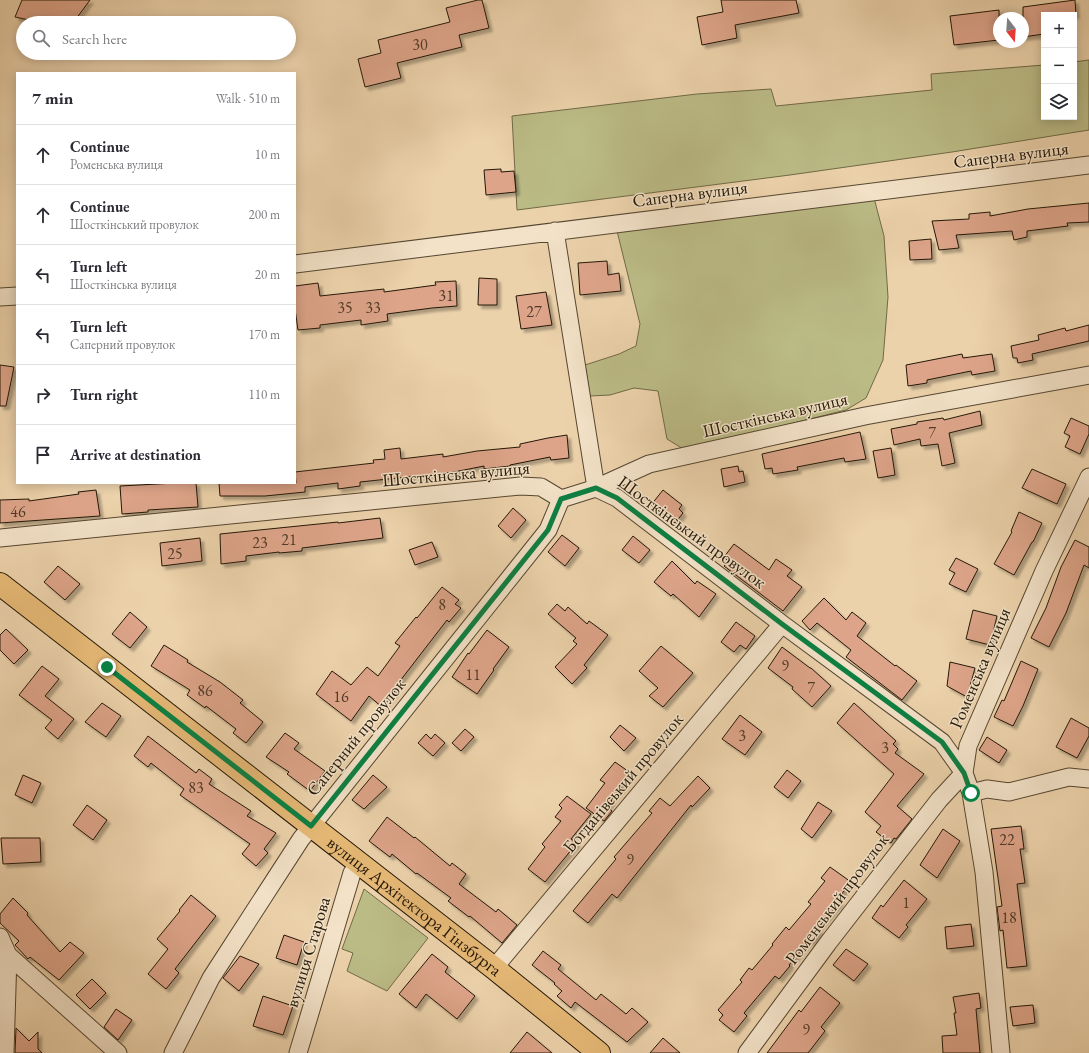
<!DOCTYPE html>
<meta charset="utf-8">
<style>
body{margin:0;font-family:"EB Garamond",serif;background:#f2f2f3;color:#2b2b33}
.controls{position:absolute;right:12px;top:12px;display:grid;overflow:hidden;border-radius:0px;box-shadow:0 2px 10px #0003}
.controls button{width:36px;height:36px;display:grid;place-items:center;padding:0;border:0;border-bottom:1px solid #e1e1e2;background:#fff;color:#2b2b33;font:20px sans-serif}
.compass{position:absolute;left:993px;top:12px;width:36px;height:36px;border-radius:50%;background:#fff;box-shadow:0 2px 10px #0003;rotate:163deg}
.stop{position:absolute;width:12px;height:12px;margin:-9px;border:3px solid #0b8043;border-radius:50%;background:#fff}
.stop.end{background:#0b8043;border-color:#fff;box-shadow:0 1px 4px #0008}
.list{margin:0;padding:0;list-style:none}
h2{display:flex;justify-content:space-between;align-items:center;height:52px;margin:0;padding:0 16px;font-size:17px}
h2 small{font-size:13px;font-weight:400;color:#7c7c81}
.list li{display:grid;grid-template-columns:26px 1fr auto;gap:12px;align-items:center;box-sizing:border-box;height:60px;padding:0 16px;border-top:1px solid #e1e1e2}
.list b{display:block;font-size:15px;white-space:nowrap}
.list p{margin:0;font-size:13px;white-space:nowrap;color:#7c7c81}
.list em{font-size:13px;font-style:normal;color:#7c7c81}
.icon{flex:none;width:22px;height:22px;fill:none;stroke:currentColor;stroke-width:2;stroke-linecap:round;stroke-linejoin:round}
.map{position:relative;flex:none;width:1089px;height:1053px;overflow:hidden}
.search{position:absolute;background:#fff;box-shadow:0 2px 10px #0003;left:16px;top:16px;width:280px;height:44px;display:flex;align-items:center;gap:10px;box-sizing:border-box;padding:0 14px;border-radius:22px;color:#7c7c81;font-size:15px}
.panel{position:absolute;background:#fff;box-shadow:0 2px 10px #0003;left:16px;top:72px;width:280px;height:412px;border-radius:0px}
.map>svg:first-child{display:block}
.green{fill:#bbbb86;stroke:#706a46}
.building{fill:#dda489;stroke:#241807;filter:url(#shadow)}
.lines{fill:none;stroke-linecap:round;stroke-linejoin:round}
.minor-casing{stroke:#564630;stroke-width:19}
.primary-casing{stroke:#241807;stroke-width:24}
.minor{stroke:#f3e2c8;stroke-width:17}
.primary{stroke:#e6b976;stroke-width:22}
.route{stroke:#0b8043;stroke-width:5}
.labels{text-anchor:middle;stroke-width:3;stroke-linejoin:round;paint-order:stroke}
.number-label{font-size:16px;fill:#523b28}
.street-label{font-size:18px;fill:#241807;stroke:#f3e2c8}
</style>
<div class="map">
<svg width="1089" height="1053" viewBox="0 0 1089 1053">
<defs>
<filter id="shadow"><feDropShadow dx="3.5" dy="3.5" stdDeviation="1" flood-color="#0004"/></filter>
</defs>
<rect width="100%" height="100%" fill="#ecd2ab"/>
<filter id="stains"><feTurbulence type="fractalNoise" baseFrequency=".005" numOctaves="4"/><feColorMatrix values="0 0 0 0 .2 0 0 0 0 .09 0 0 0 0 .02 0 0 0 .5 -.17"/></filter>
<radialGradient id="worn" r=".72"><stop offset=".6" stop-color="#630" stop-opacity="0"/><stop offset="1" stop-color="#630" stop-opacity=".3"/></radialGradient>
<path class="green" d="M1089,60V130L952,152L790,175L517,210L512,116L697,94L771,89L776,106L932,90L931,74L1044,65V117H1074V62Z
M874,198L884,236L888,297L883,360L866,398L846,410L685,450L667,439L658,391L634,388L610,395L590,396L585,365L619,354L636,346L640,324L617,231Z
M364,889L428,938L387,991L347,971L353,953L342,949Z"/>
<path class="building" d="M22,0H90L73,23H43L15,17Z
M478,0H482L489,28L459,35L462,47L397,63L401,78L365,87L358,59L381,53L378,40L450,22L446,8Z
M721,0H796L799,13L735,25L737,38L702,45L697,17L723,12Z
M1075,0L1076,15H1044V34L1023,37V7Z
M999,10V40L954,45L950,16Z
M501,169V172L514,171L516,192L486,195L484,170Z
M1089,203V222L1067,223L1068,226L1027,231V237L1014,240L1012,231L956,235L959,248L939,250L932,221L969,219V214L990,212V216L1028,209Z
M931,239L932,259L910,260L909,241Z
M607,261L608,275L619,273L621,291L580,295L578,263Z
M479,278L497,279V305H478Z
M456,281L457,306L432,308L387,314L388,321L361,325V320L320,325V328L298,330L295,309V286L318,283L320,296L384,289V292L436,285L435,282Z
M546,292L552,325L521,329L516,296Z
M1089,325V341L1032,354L1033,360L1018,363L1017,358H1013L1011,346L1039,340L1038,335L1065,328L1066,331Z
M962,354L963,358L992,354L995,371L972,375L971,371L927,380V383L908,386L906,365Z
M0,365L14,367L6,406H0Z
M980,411L982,425L949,433L955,463L942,466L938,444L921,446L920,439L894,445L891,429L917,424V422L943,418L944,420Z
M1071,418L1089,426V434L1080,454L1065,447L1070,436L1064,433Z
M860,432L866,459L845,462L844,458L797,467L798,470L773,474L772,468L765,469L762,454Z
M567,435L569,458L551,460L550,457L510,465V466L484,469V466L454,472L360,482V486L338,489V483L305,487V492L265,496H220L219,483H296L295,472L374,463L373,460L385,459L384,450L400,448L401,459L443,454V457L477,451L520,447V444L548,438Z
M891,448L895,475L878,478L873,451Z
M738,466L739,472L743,471L745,482L724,487L721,469Z
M1032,469L1066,484L1057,504L1022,488Z
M176,483H196L198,507L148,510V512L122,514L120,486Z
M96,490L100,516L0,523V500L29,499V501L79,494L78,492Z
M663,490L682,505L679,509L683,513L675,523L651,505Z
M513,508L526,520L511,538L498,526Z
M1019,512L1042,523L1033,542H1032L1014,575L994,564L1012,532L1011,531Z
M380,518L383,538L302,548V551L279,553V552L246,556V561L221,564L220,534L338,522V523Z
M562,535L579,548L565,566L548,552Z
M633,536L650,550L639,563L622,550Z
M200,538L202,561L162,566L160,543Z
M1075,540L1089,547V568L1084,565L1066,613L1049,647L1031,638L1046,608L1061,567Z
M432,542L438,557L415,565L409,550Z
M734,544L769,570L776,559L792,570L787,576L802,587L783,611L724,566L728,561L724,557Z
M956,558L978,569L966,592L949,584L955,573L949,570Z
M672,561L695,584L697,581L716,594L699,617L673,594L671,596L654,582Z
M58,566L80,584L65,600L44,582Z
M442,587L459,600L455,604L461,608L449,622L447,620L393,690L395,692L382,707L369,696L351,721L316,694L332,671L351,685L367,667L378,676L400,646L395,643L416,617L417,618Z
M824,598L846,620L852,612L866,623L857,636L895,666L896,665L917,681L902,700L846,657L851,650L817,623L810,630L802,621Z
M557,604L565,611L568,607L587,624L589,621L608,635L584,665L587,668L572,684L555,667L577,644L573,641L576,638L548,614Z
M973,610L997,616L990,645L966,639Z
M130,612L147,627L130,648L112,634Z
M736,622L755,636L746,649L740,645L734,652L721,642Z
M6,629L28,650L14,664L0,650V635Z
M487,630L509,647L493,669L494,670L477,694L452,677L468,653L469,654Z
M164,645L188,660L187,662L220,682L243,700L240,703L263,722L246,743L233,733L236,729L206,706L205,708L187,695L190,690L151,666Z
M661,646L693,673L663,707L649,696L658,688L639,671Z
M782,647L810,668H811L831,686L812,707L792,689L793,687L768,668Z
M1021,661L1038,669L1023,706L1013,726L994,717L1002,700L1004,701Z
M950,662L975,668L967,697L947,686Z
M42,666L59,679L45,696L74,719L58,739L45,728L52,720L19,695Z
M102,703L121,716L106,737L85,722Z
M854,703L896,741L893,744L898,749L895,753L924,774L897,806L912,819L896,839L894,838L891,843L876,832L881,826L865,812L894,774L837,723Z
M740,715L762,732L745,755L722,739Z
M1071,718L1089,728V736L1077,758L1056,747Z
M620,725L636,738L624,751L610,737Z
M465,729L474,737L461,751L452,743Z
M285,733L299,743L294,749L325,771L310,791L287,774L289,772L266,757Z
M426,734L431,739L435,734L445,743L433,756L418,743Z
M148,736L196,773L199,769L212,779L209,784L251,811L247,816L276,833L264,849L268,853L256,866L242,854L250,844L180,795L184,789L151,763L148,767L134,756Z
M987,737L1007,750L999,763L979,750Z
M615,762L632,774L611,800L612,801L607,807L612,811L604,821L586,808L605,783L600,780Z
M787,770L801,781L788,798L774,787Z
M23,775L41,783L32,803L15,795Z
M373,775L387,787L364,809L352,800Z
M698,776L710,788L692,807L691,805L617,898L612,894L588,923L573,911L616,859L614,857L652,813L649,811L660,798L670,806Z
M567,796L591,814L571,839L577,843L545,882L528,869L545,847L542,844L561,821L555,817L562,808L559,805Z
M818,802L832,811L812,838L801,829Z
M87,805L107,820L93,840L73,825Z
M387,817L414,838L415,837L450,866L452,863L466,874L459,884L496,912L498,909L517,925L502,943L470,916L469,917L448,901L451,898L417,873L416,874L392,854L390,857L369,841Z
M1021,826L1024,849H1020L1025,883L1017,884L1027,966L1007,968L1003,930L1000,931L997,907L1002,906L991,829Z
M943,829L960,841L937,878L920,865Z
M1,838H40L41,862L3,864Z
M830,867L851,882L837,900L840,902L817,929L820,931L811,942L809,941L789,965L790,966L779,979L775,976L744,1013L747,1016L734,1032L719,1020L723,1015L718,1010L742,982L740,980L749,968L752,970L773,945L772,944L786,927L789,930L811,904L808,902L825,881L821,878Z
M904,880L927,899L906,925L908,927L899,938L872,918L881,905L883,907Z
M191,895L216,916L175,969L179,973L166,989L148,974L168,949L157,939L180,911L179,910Z
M13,898L28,913L27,915L60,952L70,942L84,953L59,980L30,957L28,959L15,945L19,941L0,923V914Z
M971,924L974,946L947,949L945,927Z
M284,935L304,942L297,965L276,958Z
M846,949L868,964L854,981L833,965Z
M543,951L561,965L558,969L596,1000L601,994L626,1014L632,1008L648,1022L627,1042L575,1002L571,1008L557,996L562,991L554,984L555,983L532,965Z
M432,954L448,967L445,972L475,996L457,1019L426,994L416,1008L399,994Z
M240,956L259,964L239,991L223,978Z
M92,979L106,993L90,1009L76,995Z
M820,987L840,1003L821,1027L825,1031L808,1053H767L799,1010L801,1012Z
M979,993L981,1008L976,1009L980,1053H943L942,1036L957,1035L954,1013H956L953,997Z
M263,996L293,1006L283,1035L253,1026Z
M1033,1005L1035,1023L1013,1026L1010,1007Z
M116,1009L132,1020L118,1040L104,1027Z
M16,1028L29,1041L38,1032V1049L42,1053H15Z
M527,1032L552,1053H510Z
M663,1038L680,1053H650Z"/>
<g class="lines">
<defs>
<path id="minor" d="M555,231L596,488L617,498L782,624L942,742L964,773L939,800L828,943L747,1053
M295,264L1089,165
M0,297L17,296
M0,538L520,486L541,487L561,499L596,488L649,464L865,416L1089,375
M971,793L987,789L1009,792L1069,777L1089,779
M0,937L8,955L118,1053
M494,968L782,624
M5,1053L8,955
M173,1053L211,978L301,839L548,530L561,499
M298,1053L352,873L359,864
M1001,1053L984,872L971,793L964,773L968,746L1044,571L1089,477"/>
<g id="primary">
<path id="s1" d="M0,584L494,968L599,1053"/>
</g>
</defs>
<use href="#minor" class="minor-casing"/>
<use href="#primary" class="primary-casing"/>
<use href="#minor" class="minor"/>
<use href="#primary" class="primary"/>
</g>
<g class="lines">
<path class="route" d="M107,667L311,826L548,530L561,499L596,488L617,498L782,624L942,742L964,773L971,793"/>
</g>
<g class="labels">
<g class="number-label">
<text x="420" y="50">30</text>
<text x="446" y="301">31</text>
<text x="345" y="313">35</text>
<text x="373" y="313">33</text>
<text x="534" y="317">27</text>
<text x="932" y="438">7</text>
<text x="18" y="517">46</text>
<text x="289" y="545">21</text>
<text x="260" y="548">23</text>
<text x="175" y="559">25</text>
<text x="442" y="610">8</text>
<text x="785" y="671">9</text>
<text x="473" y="680">11</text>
<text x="811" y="693">7</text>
<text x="205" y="696">86</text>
<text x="341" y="702">16</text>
<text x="742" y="741">3</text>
<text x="885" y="753">3</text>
<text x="196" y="793">83</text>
<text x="1007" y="845">22</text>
<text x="630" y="865">9</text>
<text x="906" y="908">1</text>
<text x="1009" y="923">18</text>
<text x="806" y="1035">9</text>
</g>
<g class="street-label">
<text transform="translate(1011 155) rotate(-7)" y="6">Саперна вулиця</text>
<text transform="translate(690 194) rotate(-7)" y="6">Саперна вулиця</text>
<text transform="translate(775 415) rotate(-13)" y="6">Шосткінська вулиця</text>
<text transform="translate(456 474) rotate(-5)" y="6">Шосткінська вулиця</text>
<text transform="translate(692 532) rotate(36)" y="6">Шосткінський провулок</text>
<text transform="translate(980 668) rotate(-67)" y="6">Роменська вулиця</text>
<text transform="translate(356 737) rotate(-51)" y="6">Саперний провулок</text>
<text transform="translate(623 783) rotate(-50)" y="6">Богданівський провулок</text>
<text transform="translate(837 899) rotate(-53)" y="6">Роменський провулок</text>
<text dy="6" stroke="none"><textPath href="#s1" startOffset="525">вулиця Архітектора Гінзбурга</textPath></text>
<text transform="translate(308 952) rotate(-73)" y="6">вулиця Старова</text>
</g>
</g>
<rect width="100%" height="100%" filter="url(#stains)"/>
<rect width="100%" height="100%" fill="url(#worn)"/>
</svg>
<div class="controls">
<button>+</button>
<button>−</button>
<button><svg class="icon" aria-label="layers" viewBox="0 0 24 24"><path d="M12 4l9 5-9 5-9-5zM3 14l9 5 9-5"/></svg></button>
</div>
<svg class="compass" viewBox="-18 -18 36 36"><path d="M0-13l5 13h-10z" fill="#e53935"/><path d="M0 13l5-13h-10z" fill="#7c7c81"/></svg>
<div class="stop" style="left:971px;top:793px"></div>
<div class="stop end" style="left:107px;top:667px"></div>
<div class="search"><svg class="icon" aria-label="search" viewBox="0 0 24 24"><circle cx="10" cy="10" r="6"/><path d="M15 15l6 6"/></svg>Search here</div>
<section class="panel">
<h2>7 min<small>Walk · 510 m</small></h2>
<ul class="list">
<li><svg class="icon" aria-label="ahead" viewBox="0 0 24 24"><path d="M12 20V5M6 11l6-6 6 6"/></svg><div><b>Continue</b><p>Роменська вулиця</p></div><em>10 m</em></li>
<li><svg class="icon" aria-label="ahead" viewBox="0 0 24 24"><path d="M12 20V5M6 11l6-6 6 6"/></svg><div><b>Continue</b><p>Шосткінський провулок</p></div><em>200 m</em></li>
<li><svg class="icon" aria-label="left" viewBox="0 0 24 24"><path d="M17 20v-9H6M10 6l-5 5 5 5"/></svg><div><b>Turn left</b><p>Шосткінська вулиця</p></div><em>20 m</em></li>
<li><svg class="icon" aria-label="left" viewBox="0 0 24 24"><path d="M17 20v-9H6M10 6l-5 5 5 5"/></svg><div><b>Turn left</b><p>Саперний провулок</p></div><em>170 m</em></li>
<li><svg class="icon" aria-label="right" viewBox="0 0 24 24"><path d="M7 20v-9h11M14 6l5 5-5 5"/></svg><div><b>Turn right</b></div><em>110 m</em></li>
<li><svg class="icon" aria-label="arrive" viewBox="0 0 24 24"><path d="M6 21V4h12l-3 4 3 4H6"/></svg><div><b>Arrive at destination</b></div></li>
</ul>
</section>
</div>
